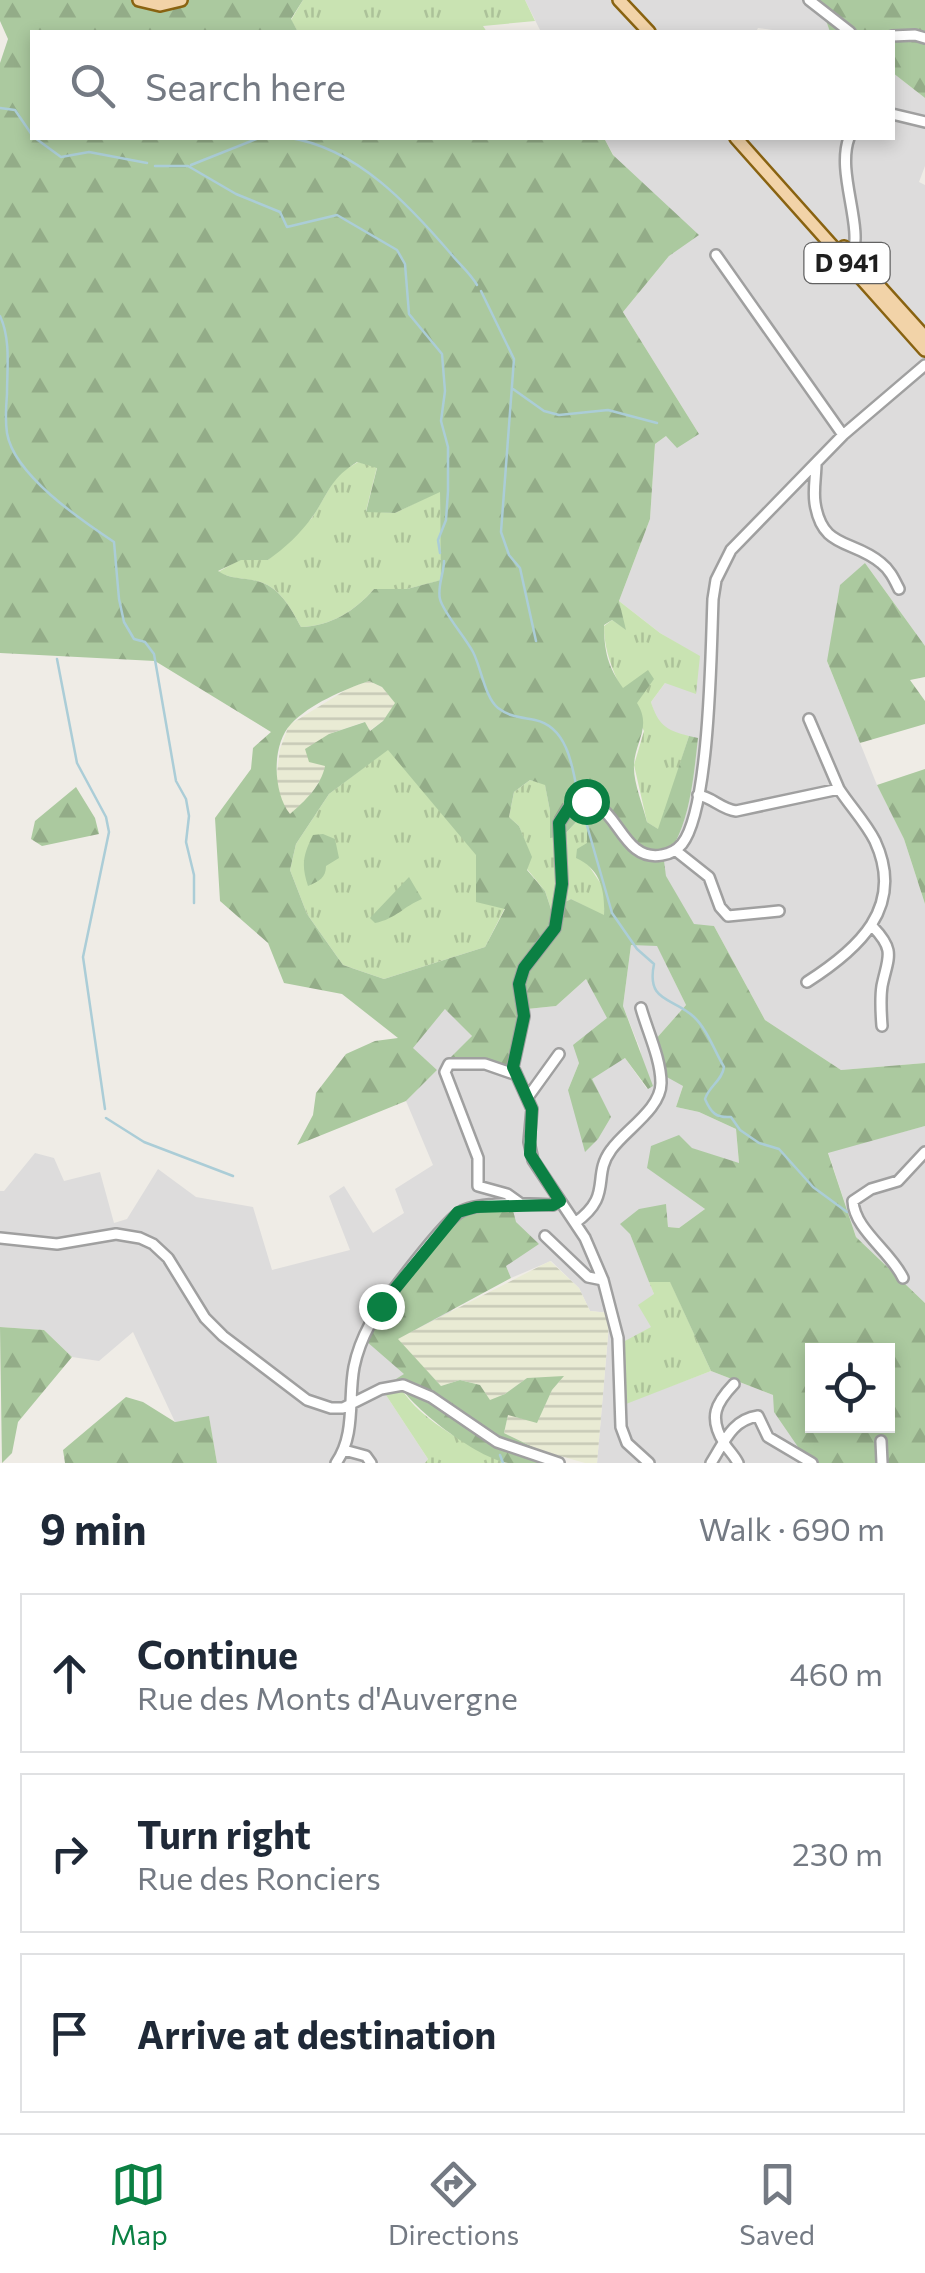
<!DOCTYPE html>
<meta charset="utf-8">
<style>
body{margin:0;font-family:Commissioner,sans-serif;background:#f6f6f7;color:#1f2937}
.controls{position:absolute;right:30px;bottom:30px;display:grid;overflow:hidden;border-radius:0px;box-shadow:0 5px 15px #0003}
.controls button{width:90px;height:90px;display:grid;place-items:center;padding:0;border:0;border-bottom:2px solid #e0e1e3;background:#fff;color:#1f2937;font:50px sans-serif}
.stop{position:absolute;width:30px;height:30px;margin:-22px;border:8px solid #0b8043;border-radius:50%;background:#fff}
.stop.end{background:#0b8043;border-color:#fff;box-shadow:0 2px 10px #0008}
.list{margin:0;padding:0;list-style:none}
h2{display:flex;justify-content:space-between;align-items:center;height:130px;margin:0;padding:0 40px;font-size:42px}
h2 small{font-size:32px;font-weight:400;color:#747a83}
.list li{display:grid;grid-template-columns:65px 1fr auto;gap:30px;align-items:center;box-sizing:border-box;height:160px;margin:0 20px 20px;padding:0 20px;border:2px solid #e0e1e3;border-radius:0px}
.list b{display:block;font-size:38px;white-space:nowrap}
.list p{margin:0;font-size:32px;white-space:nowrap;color:#747a83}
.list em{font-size:32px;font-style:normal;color:#747a83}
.icon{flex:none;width:55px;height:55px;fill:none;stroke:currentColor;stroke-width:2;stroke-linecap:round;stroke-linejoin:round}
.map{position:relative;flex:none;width:925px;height:1463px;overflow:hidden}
.search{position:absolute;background:#fff;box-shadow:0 5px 15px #0003;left:30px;right:30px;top:30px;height:110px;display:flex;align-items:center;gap:25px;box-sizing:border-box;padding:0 35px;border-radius:0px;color:#747a83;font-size:38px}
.sheet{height:670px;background:#fff}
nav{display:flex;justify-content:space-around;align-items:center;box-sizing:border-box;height:140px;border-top:2px solid #e0e1e3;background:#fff;font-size:28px;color:#747a83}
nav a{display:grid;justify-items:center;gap:5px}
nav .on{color:#0b8043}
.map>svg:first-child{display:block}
.residential{fill:#dddcdc}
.farmland{fill:url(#farmland-rules)}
.grass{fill:url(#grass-tufts)}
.forest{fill:url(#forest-firs);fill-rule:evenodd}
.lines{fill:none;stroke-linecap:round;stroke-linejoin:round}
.stream{stroke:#abcdd7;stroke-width:2.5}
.minor-casing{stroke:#a0a0a0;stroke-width:14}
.major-casing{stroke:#896311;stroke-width:16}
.minor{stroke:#fff;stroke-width:9}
.major{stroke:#f2d3a8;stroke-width:11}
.route{stroke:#0b8043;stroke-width:12}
.labels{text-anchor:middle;stroke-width:10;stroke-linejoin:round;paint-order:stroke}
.shield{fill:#fff;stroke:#626262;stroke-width:2.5}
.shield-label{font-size:25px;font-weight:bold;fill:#1f1f1f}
</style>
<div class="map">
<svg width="925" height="1463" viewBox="0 0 925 1463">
<defs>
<pattern id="farmland-rules" width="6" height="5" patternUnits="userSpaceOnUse" patternTransform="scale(2.5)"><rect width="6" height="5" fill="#e9ebd4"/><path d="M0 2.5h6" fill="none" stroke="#c7c9b6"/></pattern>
<pattern id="grass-tufts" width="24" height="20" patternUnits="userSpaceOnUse" patternTransform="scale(2.5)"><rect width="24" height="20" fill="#c9e3b2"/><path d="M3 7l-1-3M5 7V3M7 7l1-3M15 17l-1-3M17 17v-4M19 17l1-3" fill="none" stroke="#acc299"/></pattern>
<pattern id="forest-firs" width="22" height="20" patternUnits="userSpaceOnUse" patternTransform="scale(2.5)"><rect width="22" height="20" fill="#abc99f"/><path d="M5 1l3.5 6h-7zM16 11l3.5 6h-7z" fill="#93ac88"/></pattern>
</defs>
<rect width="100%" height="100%" fill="#efece6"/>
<path class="residential" d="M525,0H819L830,32H786L758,28L756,32H541Z
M893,73L925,98V166L919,182L925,185V646L865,563L827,661L877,785L904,839L925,904V1063L841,1070L765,1020L714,926L694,925L666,877L663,861L676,845L698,739L672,732L657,722L651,702L665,683L700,657L660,633L619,601L650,519L655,444L666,436L699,434L623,312L669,256L604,138H892Z
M631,945H657L686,1005L655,1040L683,1086L676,1107L699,1112L736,1129L739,1164L691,1148L648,1168L705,1209L679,1228L668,1227L666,1205L630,1234L654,1294L651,1327L626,1403L711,1371L773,1395L810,1463H597L610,1313L590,1311L579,1288L551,1261L511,1278L506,1266L516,1222L405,1375L384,1392L428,1459L425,1463H217L209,1417L175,1422L133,1332L99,1361L72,1357L44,1330L0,1327V1191H4L35,1153L54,1158L64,1181L100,1172L114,1223L127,1219L158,1169L196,1197L253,1207L272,1270L350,1250L329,1196L344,1186L373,1233L404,1213L395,1189L433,1165L406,1101L437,1070L412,1048L446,1008L472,1036L451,1058H480L507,1066L527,1009L556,1006L586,979L608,1018L579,1063L568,1090L625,1058L647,1089L640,1049L623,1006Z
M925,1126V1303L856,1237L828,1152Z"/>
<path class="farmland" d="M369,681L382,687L396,703L383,721L369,731L364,722L329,734L324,774L308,798L290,815L281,803L276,780L280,749L289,725L349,688Z
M550,1261L579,1288L590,1311L610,1313L597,1463H585L539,1450L504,1433L508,1415L537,1422L552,1390L563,1377L527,1378L505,1394L490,1401L480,1385L460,1380L441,1386L397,1339Z"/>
<path class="grass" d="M303,0H525L535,21L483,26L487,32H298L291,20Z
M358,462L377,467L366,511L395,513L440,491L442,580L407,589H374C355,611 331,626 301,627C291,608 279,586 257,581C243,578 231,579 218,572L241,559L268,560L312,518L338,474Z
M619,601L660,633L700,656L696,694L665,683L651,702C658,724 665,730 689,736L659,830L647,822L634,765L644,731C627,696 604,666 604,626L612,620L624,628Z
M388,749L477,855L505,908L485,947L384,979L343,965L307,914L290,870L296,844L329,794Z
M530,780L545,784L550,811V837L563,836L579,819H587V863L605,890L604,916L571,899L551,909L545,891L527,869L531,857L519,826L509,817L514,792Z
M670,1281L711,1371L626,1404L623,1342L651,1327L638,1305L654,1294L649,1282Z
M396,1379C412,1417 469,1445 504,1463H425L428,1459L380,1386Z"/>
<path class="forest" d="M0,0H303L291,19L298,32H32V138H604L613,155L699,235L669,256L623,312L699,434L677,448L666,436L655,444L650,519L619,601L626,630L612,620L604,625C604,651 608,667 623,688L648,670L654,679L637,703C652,727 635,741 634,765C633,782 643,805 647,822L658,829L689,736L698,738C693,781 690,826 664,861L666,876L694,924L714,926L765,1020L841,1070L925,1063V1126L828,1153L856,1237L925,1303V1463H809L774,1412L773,1395L711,1371L670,1282H649L630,1234L620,1224L639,1209L666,1204L668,1227L679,1228L705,1209L647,1168L651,1146L679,1135L692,1148L739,1163L736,1129L699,1112L676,1107L683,1086L665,1076L655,1040L686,1005L657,946L631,945L623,1006L653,1086L648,1089L625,1058L592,1079L611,1117L598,1139L585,1152L568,1090L579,1063L573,1045L607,1018L586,979L556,1006L527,1009L507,1066L480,1058H450L472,1036L445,1009L413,1048L437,1070L406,1101L297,1145L313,1115L316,1093L346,1054L375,1041L398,1038L342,994L284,983L268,943L220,901L215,818L251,769L253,748L271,732L155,661L0,653V63L8,39L0,21ZM357,462L377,468L366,512L395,513L440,492L441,580L407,589H374C355,611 331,626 301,627C291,608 279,586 257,581C243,577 231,580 218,571L241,560H268C285,548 301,533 313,516C330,491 330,479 357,462ZM369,681L382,687L395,703L383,721L370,731L365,722L329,734L305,749L309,762L325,766C321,786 305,801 290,814C273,793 271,745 291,724C310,704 343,690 369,681ZM388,750L476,855V902L505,909L485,947L384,979L343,965L307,914L290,870L296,844L329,794ZM530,780L545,785L550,811V838L563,836L579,819H587V843L577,849L576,858C601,869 605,891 604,915L571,899L551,909L545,891L527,870L532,857L519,826L509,817L514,792ZM812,1350H888V1426H812Z
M819,0H925V98L893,73L892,32H830Z
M865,563L925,646V677L910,680L925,701V724L860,743L827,661L840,585Z
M925,769V904L904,839L877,785Z
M76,787L95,818L99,834L42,846L31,839L35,821Z
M323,834L335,839L339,858L326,866C326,878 319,881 308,886C301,865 303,855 313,835Z
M409,877L422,899C404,906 396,919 375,923L370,918Z
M505,1208L513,1210L516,1222L539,1244L506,1266L511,1278L398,1339L441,1386L460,1380L480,1385L490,1400L505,1394L527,1378L564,1376L552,1390L537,1423L508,1415L504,1433L539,1450L540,1463C529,1463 518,1463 508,1463C479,1459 407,1406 396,1379L404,1374L366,1341C380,1314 439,1221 466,1211C477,1207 494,1209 505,1208Z
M0,1327L44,1330L72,1357L18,1422L12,1453L2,1463Z
M126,1397L143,1402L175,1422L209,1416L217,1463H65L63,1450Z"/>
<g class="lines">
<path class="stream" d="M0,108L15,110L32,135
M35,138L61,157L89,152L147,163
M290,138C357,148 410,206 452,255C460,265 470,273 477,285
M191,165L259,138
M155,166H188L236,194L280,212L287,227L337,215L397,250L405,264L409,314L442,354L445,391L441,421L448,447V491L446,520L438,540L440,553
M481,291L514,359L501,532L509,555L520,568L536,641
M0,316C11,339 7,369 7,394C6,406 5,420 7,433C14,475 81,520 114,542L119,599L124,622L134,639L145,642L154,654L176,781L186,799L189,816L186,842L194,875V903
M513,389L544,411L559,415L608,410L657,423
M444,561C444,573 437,587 440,599C443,612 465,637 473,652C481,667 485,698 498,708C510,717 520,717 535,720C568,727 573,768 578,796
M57,659L77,763L106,817L109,832L83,957L105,1109
M582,808L612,913L637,949L654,964C646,1003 673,997 694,1017C707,1029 715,1052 724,1067C722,1081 709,1086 705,1099C711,1113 716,1118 731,1117L740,1130L759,1143L779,1149L813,1187L847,1212
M106,1118L144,1142L233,1176
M500,1455L503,1463"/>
<defs>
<path id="minor" d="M809,0L850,32
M892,36L915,35L925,38
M892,114L925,122
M849,138C836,173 864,226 852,258
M716,255L843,435
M816,463C816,476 813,490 815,503C822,550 853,539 881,563C890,570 894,579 899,589
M809,719L839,789
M698,795C712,797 721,809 736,811L839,789C850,806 866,823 875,841C906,908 857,950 807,982
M675,850L709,877L720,907L728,916L779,911
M873,927C896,951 888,957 882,986C880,999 881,1013 882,1026
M514,1074L485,1064H449L445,1072L478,1158V1186L507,1194L521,1204
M528,1097L559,1054
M575,1223C614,1195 591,1177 611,1150C625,1130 661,1109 661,1083C661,1059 647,1030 641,1008
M545,1236L588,1277L603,1280
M0,1238L57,1244L116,1234L140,1238L153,1244L168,1258L205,1318L223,1336L307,1400L331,1408H343L381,1389L403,1385L431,1397L497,1442L559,1463
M903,1278C891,1252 854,1229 853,1201L871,1189L898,1181L925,1152
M734,1384C716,1403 708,1417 724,1443C728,1450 734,1455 738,1463
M881,1441L882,1463
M344,1450L366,1456L371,1463
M336,1463C356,1435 348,1398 354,1367C357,1352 363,1337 370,1324C381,1305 445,1219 462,1211C481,1201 531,1204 553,1205L560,1201
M649,1463L627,1443L621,1427L618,1338L603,1280L585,1238L533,1160L529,1142L532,1109L513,1067L524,1016L519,984L524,968L555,928L562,884L559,823L570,806C617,784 616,864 662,855C669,854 677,850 682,844C710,809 711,648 713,599L716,580L731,550L843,435L925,365
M711,1463C724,1443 731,1420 758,1416L768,1437L812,1463"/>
<path id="major" d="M139,0L160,5L181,0
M619,0L649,32
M736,138L925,350
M844,247L925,337"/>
</defs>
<use href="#minor" class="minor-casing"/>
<use href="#major" class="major-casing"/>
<use href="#minor" class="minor"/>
<use href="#major" class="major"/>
</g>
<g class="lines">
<path class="route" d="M381,1306L458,1212L476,1207L553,1205L560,1201L530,1154L532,1109L513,1067L524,1016L519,984L524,968L555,928L562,884L559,823L570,806L586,801"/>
</g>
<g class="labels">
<rect class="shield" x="804.5" y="243" width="85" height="40" rx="8"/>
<g class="shield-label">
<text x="847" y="272">D 941</text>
</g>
</g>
</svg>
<div class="controls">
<button><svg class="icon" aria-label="locate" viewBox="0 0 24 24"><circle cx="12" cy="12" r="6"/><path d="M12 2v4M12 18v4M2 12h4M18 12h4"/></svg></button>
</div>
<div class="stop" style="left:586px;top:801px"></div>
<div class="stop end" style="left:381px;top:1306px"></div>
<div class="search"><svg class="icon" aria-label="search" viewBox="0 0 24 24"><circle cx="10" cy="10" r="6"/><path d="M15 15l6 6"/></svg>Search here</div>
</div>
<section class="sheet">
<h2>9 min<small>Walk · 690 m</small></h2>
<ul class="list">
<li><svg class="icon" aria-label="ahead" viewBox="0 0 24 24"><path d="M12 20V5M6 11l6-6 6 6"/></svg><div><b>Continue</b><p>Rue des Monts d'Auvergne</p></div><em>460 m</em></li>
<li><svg class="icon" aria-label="right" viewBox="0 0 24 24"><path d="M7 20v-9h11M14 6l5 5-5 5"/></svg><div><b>Turn right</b><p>Rue des Ronciers</p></div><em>230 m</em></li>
<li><svg class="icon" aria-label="arrive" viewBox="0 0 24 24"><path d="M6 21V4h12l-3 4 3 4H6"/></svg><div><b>Arrive at destination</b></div></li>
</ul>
</section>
<nav>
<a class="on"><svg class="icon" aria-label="map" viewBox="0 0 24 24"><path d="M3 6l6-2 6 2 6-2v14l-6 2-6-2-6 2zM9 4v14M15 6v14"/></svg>Map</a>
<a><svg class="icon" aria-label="directions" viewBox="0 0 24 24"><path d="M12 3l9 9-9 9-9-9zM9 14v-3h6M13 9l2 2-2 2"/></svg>Directions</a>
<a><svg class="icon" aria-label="saved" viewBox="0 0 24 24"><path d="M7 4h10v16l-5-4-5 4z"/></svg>Saved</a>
</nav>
